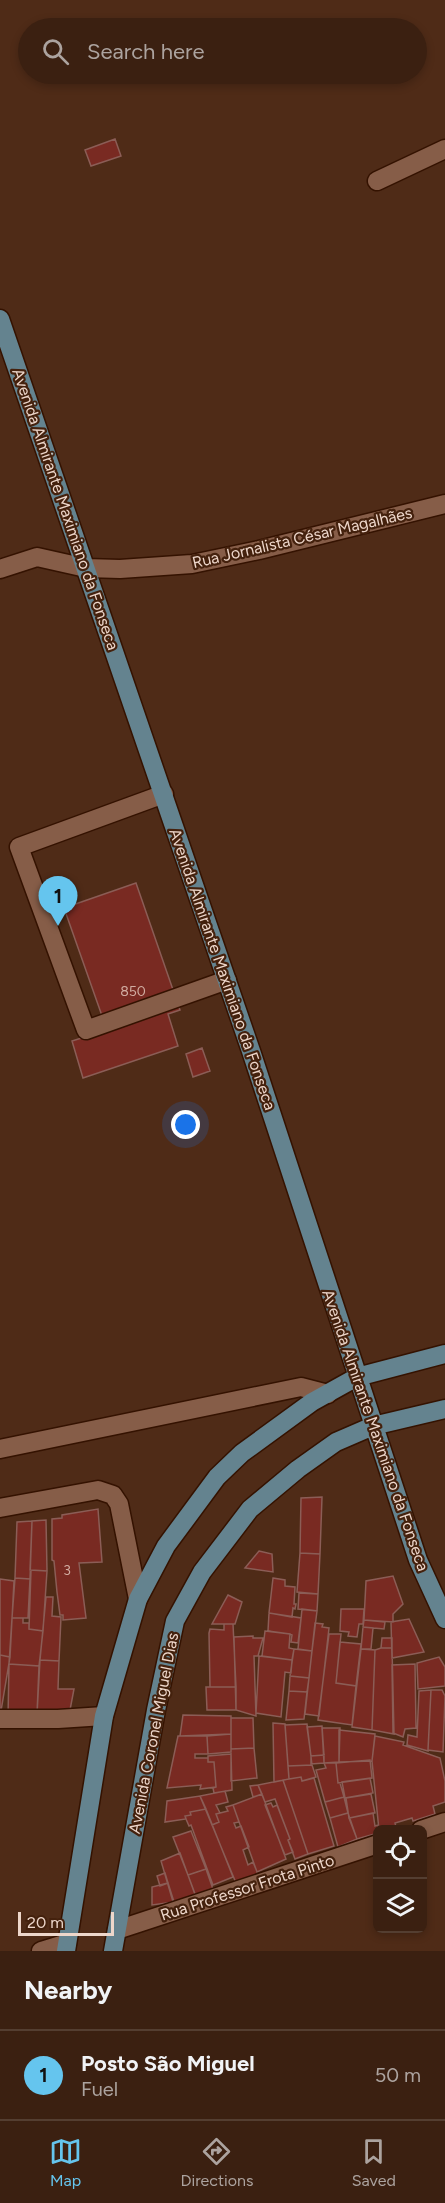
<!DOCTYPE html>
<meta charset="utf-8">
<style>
body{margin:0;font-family:Figtree,sans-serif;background:#42281a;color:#f1f3f6}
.controls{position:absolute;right:18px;bottom:18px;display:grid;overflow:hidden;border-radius:9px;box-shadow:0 3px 9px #0003}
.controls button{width:54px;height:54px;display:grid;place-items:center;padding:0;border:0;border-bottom:2px solid #543e31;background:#3b2011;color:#f1f3f6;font:30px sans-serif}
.scale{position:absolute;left:18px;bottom:15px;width:96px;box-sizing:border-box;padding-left:6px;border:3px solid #eed7cb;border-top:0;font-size:16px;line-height:21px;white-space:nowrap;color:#eed7cb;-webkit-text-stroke:4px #44210d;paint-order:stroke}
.you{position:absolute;left:186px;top:1125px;width:21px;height:21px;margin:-15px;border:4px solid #fff;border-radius:50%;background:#1a73e8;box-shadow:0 0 0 9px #1a73e833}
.badge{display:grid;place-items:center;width:39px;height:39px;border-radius:50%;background:#65c5ee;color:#111;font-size:20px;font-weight:700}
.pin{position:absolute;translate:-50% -50px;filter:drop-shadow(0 2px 3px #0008)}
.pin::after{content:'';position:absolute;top:32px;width:21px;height:18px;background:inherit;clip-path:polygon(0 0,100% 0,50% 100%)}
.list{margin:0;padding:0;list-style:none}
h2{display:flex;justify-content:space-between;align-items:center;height:78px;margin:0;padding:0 24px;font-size:26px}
h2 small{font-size:20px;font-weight:400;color:#aca39f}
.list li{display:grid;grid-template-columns:39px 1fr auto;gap:18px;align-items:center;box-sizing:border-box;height:90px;padding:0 24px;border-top:2px solid #543e31}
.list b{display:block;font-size:22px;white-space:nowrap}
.list p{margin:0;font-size:20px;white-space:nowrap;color:#aca39f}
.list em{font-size:20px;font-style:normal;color:#aca39f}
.icon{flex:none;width:33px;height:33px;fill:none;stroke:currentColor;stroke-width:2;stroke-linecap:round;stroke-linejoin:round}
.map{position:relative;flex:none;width:445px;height:1951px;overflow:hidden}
.search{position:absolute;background:#3b2011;box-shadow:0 3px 9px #0003;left:18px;right:18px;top:18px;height:66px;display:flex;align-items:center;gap:15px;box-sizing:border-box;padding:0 21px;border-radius:33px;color:#aca39f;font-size:22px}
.sheet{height:168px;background:#3b2011}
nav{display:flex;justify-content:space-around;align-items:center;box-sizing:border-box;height:84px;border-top:2px solid #543e31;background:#3b2011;font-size:16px;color:#aca39f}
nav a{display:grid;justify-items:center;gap:3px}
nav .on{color:#65c5ee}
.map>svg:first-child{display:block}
.building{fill:#792a22;stroke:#8b5d56;stroke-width:1.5}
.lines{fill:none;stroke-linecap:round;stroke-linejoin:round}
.minor-casing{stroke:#341200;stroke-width:21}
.major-casing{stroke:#341200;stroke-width:21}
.minor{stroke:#865d48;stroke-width:18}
.major{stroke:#64838f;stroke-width:18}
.labels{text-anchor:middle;stroke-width:4.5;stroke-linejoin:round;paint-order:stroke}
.number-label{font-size:14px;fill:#d1aca1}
.street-label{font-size:16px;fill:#eed7cb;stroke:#44210d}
</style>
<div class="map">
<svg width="445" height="1951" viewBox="0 0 445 1951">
<rect width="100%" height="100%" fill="#4f2b17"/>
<path class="building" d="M115,139L121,156L91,166L85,150Z
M136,883L180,1010L168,1014L178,1046L83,1078L72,1041L107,1030L64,908Z
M202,1048L210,1071L193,1077L186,1054Z
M322,1497L320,1554L300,1553L301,1498Z
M98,1509L102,1562L79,1563L86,1618L63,1620V1615H60L57,1592L54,1561L52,1560V1519L62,1518V1515Z
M46,1520L47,1571L30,1570L32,1521Z
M32,1521L30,1579L15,1578L17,1522Z
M259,1551L272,1554L273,1572L245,1568Z
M300,1553L320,1554L318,1594L297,1592Z
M31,1570L47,1571L43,1631L29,1629Z
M393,1576L403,1604L393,1614V1622L364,1620L366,1581Z
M15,1578L30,1579L28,1618H12Z
M273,1578L285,1580V1586L295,1587L294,1604H296L295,1609L293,1608L292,1617L269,1613Z
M0,1579L14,1581L10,1657L0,1655Z
M299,1593L318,1594L317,1611L298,1609Z
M228,1595L242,1602L235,1624H212Z
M46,1597H53L52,1616L61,1617L59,1661L40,1660Z
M302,1609L317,1611L312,1651L298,1649Z
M341,1609H364L363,1624H359L357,1637L348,1636L349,1632L340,1631Z
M269,1613L301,1618L298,1643L291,1642L292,1635L290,1634L268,1631Z
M12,1618H23V1623H29V1629L43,1631L39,1666L9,1664Z
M409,1619L424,1652L392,1658L391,1622Z
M364,1620L385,1622L384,1629L363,1627Z
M315,1623L323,1624L322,1627L329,1628L319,1716L305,1714Z
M224,1624H233L236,1687H210L209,1633L210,1629L224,1630Z
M363,1627L373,1628L371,1649H361Z
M265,1631L290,1634L289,1648L294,1649L292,1660L262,1656Z
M329,1634H341L336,1683L356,1686L352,1725L318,1720Z
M253,1636V1638H263L258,1656H254L256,1716L236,1710L234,1637Z
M382,1638H392V1648H381Z
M340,1642L361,1644L356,1686L336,1683Z
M381,1648H392L394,1734L372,1730L375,1650Z
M294,1649L312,1651L309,1678L290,1676Z
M361,1649L375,1650L372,1730L352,1727Z
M0,1655L10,1657L1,1711H0Z
M259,1656L292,1660L291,1673L285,1672L281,1717L256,1713Z
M439,1657L445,1667V1686L418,1689L417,1663Z
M40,1660L59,1661L58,1689H74L70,1710L37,1714Z
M9,1664L39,1666L37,1714L8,1718Z
M415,1664L416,1728L405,1729L403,1737L393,1733L392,1665Z
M290,1676L309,1678L307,1692L289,1691Z
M206,1687H236V1710H207Z
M431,1690H442L445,1696L443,1752L428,1750Z
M431,1690L428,1750V1751L407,1745L408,1735L417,1737L419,1691Z
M289,1691L307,1692L304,1719L286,1720Z
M183,1715L231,1716V1734L180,1736Z
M231,1718H253L254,1748L231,1749Z
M273,1723L285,1724L289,1779L274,1782Z
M307,1724L312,1765L288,1766L285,1725Z
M322,1726L324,1755L311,1756L307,1727Z
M322,1728H340L339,1762L324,1763Z
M339,1730L375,1734L372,1761L339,1762Z
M231,1734V1752L208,1754L207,1736Z
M178,1736H207L208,1754H195V1758H208V1762H214L216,1787L200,1789L201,1785L167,1788Z
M375,1736L404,1742L403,1745L440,1758L445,1781V1802L433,1806L435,1814L413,1821L412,1818L395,1823L396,1827L388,1830H379L372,1761Z
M254,1748L257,1778L231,1781V1749Z
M231,1754L232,1790L214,1793L213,1788L216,1787L214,1762H208V1756Z
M324,1755V1763L311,1764V1756Z
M370,1760L372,1778L338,1783L336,1763Z
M324,1763H336L338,1783H340L344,1797L325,1802L316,1770L326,1768Z
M312,1765L316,1777L302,1781L301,1777L289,1779L288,1766Z
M301,1777L302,1781L314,1778L334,1846L308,1854L283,1780Z
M370,1778L373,1793L345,1798L342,1782Z
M283,1780L308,1854L295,1859L288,1840L290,1839L275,1799L265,1802L258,1785Z
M258,1785L262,1794L253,1797L250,1786Z
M225,1791L228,1802L216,1805L220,1813L216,1814L219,1822L212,1825L200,1796Z
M262,1794L286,1859L257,1872L233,1805Z
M371,1794L375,1813L349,1818L346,1798Z
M200,1796L206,1809L190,1812L191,1815L185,1816L186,1819L165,1822L167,1801Z
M344,1797L348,1813L330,1818L325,1802Z
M271,1803L273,1807L277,1805L290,1839L288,1840L293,1852L285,1855L265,1805Z
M233,1805L239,1822L234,1823L236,1828L241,1826L249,1847L243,1850L248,1865L253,1862L258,1874L236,1883L212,1825L219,1822L216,1814L228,1811L226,1807Z
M206,1809L233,1877L213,1885L191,1825L189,1826L186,1819L185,1816L191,1815L190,1812Z
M348,1813L357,1839L338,1847L330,1818Z
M373,1813L375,1826L378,1825V1833L357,1839L349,1818Z
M191,1831L206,1869L188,1875L173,1837Z
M180,1853L197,1900L174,1905L161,1861Z
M206,1869L215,1895L198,1902L188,1875Z
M165,1873L168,1883L160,1886L157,1876Z
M168,1883L174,1902L152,1905V1887Z"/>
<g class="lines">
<defs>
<path id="minor" d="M377,181L445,149
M0,569L37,557L86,568L120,569L192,564L259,550L445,504
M164,794L19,847L86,1030L227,980
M0,1449L301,1387L328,1394
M0,1508L98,1490L113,1495L119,1504L138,1599
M0,1719H58L104,1716
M421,1830L445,1822
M117,1930L378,1844
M41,1951L67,1943"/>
<path id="major" d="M0,319L251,1051L418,1560L445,1619
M66,1951L104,1716L138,1599L166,1546L217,1477L242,1453L312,1402L357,1377L445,1354
M113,1951L156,1710L175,1621L202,1572L250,1509L298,1469L336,1442L373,1426L445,1409"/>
</defs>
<use href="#minor" class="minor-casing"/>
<use href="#major" class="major-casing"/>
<use href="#minor" class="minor"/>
<use href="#major" class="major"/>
</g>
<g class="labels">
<g class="number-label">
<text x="133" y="996">850</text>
<text x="67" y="1575">3</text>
</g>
<g class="street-label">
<text transform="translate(66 509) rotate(71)" y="6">Avenida Almirante Maximiano da Fonseca</text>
<text transform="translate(302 537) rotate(-13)" y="6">Rua Jornalista César Magalhães</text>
<text transform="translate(223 969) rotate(71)" y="6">Avenida Almirante Maximiano da Fonseca</text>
<text transform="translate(376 1430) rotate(71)" y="6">Avenida Almirante Maximiano da Fonseca</text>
<text transform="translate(153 1733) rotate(-79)" y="6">Avenida Coronel Miguel Dias</text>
<text transform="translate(247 1887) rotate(-18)" y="6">Rua Professor Frota Pinto</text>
</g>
</g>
</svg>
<div class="controls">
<button><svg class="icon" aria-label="locate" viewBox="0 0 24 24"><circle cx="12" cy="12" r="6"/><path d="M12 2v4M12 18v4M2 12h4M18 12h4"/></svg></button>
<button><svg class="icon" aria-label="layers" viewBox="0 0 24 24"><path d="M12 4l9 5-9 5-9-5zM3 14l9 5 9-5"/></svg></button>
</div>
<div class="scale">20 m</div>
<div class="you"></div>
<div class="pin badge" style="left:58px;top:926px">1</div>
<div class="search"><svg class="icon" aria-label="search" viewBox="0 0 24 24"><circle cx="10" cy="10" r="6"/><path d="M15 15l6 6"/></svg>Search here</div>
</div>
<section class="sheet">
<h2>Nearby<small></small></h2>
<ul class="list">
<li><span class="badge">1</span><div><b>Posto São Miguel</b><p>Fuel</p></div><em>50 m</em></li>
</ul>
</section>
<nav>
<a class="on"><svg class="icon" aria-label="map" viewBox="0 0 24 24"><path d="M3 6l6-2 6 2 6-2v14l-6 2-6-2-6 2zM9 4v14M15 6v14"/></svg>Map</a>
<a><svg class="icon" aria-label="directions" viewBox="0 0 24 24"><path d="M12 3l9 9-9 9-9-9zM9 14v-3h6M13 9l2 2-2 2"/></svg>Directions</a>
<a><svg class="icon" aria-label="saved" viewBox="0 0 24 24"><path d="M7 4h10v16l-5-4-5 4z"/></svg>Saved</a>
</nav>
